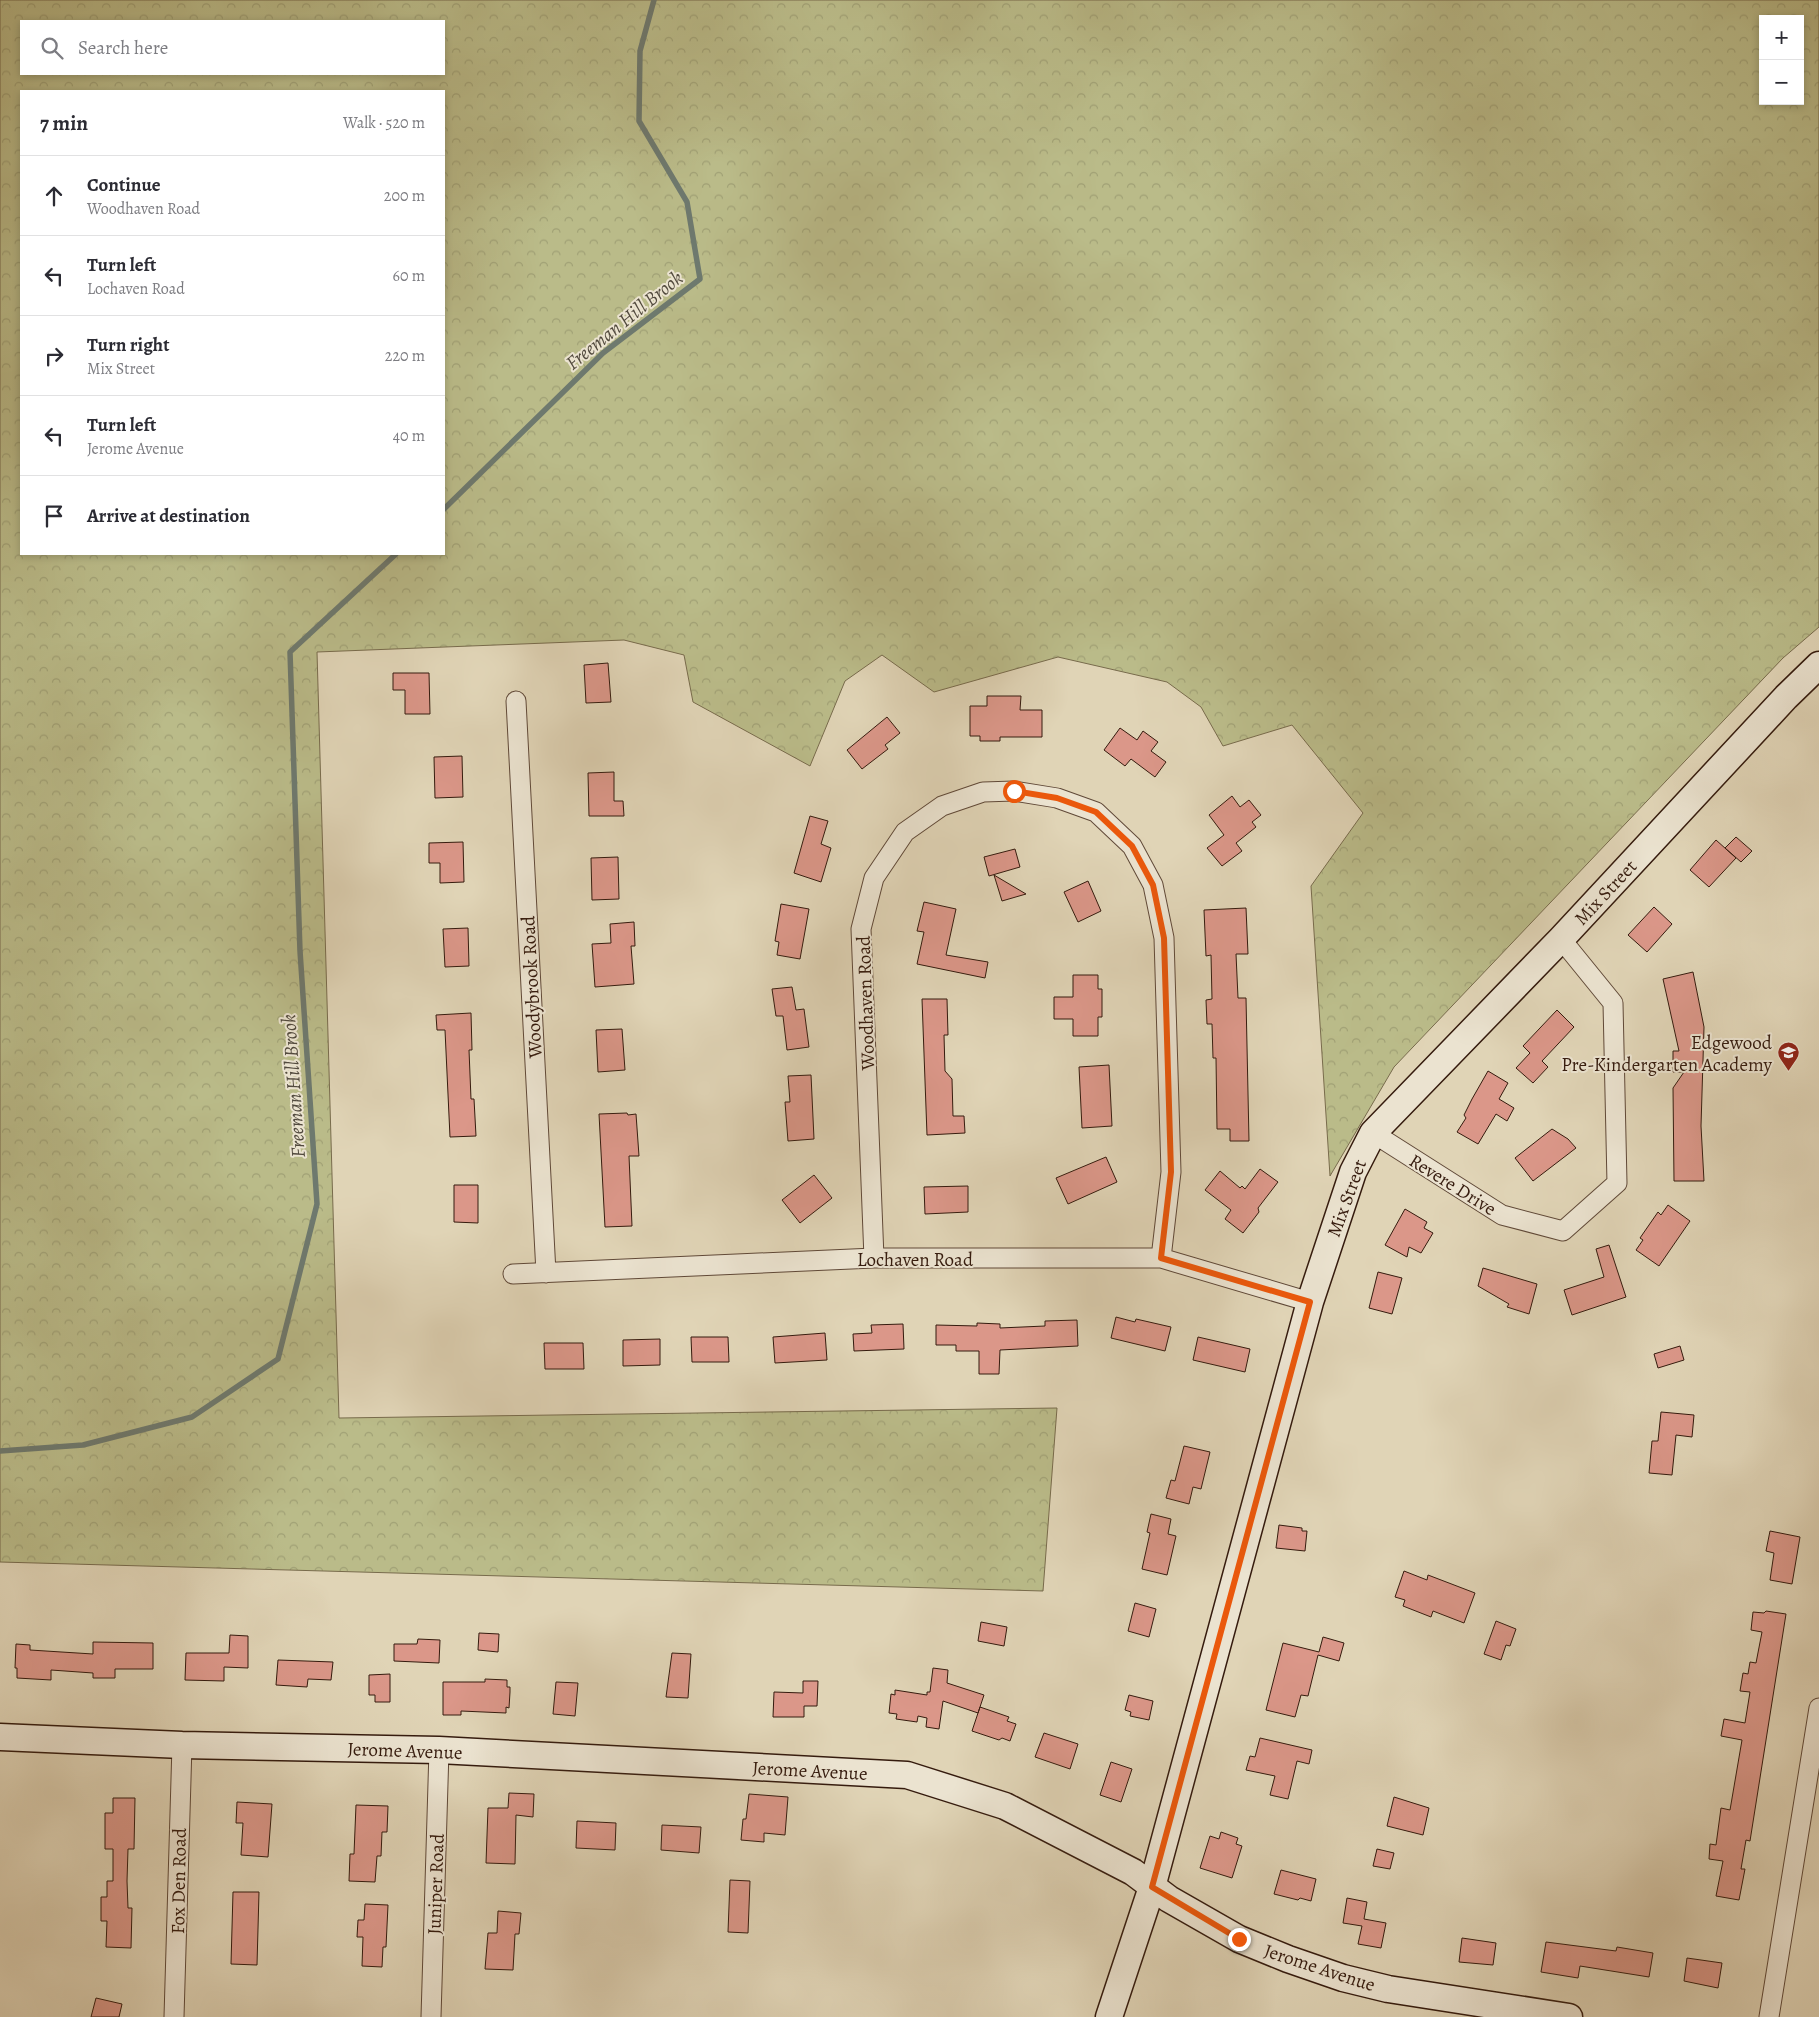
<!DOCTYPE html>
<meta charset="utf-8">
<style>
body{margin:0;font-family:Alegreya,serif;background:#f7f7f7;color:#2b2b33}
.controls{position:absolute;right:15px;top:15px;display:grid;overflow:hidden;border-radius:0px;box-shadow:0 2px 8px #0003}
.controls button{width:45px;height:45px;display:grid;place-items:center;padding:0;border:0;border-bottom:1px solid #e1e1e2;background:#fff;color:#2b2b33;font:25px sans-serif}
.stop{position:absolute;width:15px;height:15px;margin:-11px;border:4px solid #ea580c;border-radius:50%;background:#fff}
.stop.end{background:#ea580c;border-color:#fff;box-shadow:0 1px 5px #0008}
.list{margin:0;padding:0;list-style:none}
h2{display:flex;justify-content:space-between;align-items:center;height:65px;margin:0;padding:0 20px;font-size:21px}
h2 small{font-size:16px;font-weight:400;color:#7c7c81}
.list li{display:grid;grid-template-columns:32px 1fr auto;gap:15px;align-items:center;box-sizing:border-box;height:80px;padding:0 20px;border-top:1px solid #e1e1e2}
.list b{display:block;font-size:19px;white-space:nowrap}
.list p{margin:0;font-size:16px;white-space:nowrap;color:#7c7c81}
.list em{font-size:16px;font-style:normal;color:#7c7c81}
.icon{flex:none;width:28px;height:28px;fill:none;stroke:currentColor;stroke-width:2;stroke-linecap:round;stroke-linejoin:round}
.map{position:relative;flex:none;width:1819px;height:2017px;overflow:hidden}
.search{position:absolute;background:#fff;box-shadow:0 2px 8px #0003;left:20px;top:20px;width:425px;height:55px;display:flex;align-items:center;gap:12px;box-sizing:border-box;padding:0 18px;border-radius:0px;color:#7c7c81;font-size:19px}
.panel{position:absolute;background:#fff;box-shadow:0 2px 8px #0003;left:20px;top:90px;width:425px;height:465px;border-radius:0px}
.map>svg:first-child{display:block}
.forest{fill:url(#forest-crowns);stroke:#786b4c;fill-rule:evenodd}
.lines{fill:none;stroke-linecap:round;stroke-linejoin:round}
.stream{stroke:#6e796e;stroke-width:5.5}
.building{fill:#db9789;stroke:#351b0e}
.street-casing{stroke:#604938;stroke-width:21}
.secondary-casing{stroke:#351b0e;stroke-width:29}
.street{stroke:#ebe3d0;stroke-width:19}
.secondary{stroke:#ebe3d0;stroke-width:26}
.route{stroke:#ea580c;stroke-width:6}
.labels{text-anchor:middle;stroke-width:4;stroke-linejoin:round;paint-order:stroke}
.street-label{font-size:19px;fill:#351b0e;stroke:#ebe3d0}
.poi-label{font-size:19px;fill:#351b0e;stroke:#ebe3d0;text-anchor:end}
.water-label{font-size:20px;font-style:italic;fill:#524a3e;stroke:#ebe3d0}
</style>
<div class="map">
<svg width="1819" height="2017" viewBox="0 0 1819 2017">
<defs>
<pattern id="forest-crowns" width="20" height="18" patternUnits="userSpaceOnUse" patternTransform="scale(1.25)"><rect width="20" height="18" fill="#babb89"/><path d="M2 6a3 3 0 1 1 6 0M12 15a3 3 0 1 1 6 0" fill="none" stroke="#a0a075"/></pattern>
</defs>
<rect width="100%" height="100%" fill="#e0d4b6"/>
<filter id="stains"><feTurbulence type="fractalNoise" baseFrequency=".004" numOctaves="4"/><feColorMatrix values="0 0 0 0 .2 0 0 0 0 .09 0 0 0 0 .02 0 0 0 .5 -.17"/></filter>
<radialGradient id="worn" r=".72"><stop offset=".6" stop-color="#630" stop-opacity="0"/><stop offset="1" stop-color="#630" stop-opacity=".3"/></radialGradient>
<path class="forest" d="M0,0H1819V627L1783,658L1394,1067L1330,1176L1311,886L1363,813L1292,725L1223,746L1201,707L1167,682L1058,657L934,692L882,655L845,681L810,766L693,702L684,655L624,640L317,652L339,1418L1057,1408L1043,1591L0,1562ZM1763,19H1800V101H1763ZM21,21H444V74H21ZM21,91H444V554H21Z"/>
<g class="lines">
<path class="stream" d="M444,509L603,353L700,279L687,202L639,121L640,51L654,0
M0,1451L83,1445L192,1417L278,1359L317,1204L300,951L290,652L396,554"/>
</g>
<path class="building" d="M608,663L611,702L586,703L584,665Z
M393,673H429L430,714H405V690H393Z
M987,696H1021L1020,710H1042V737H1000V741H980V736H970V706H987Z
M887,717L900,733L885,745L888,749L862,769L847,750Z
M1120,728L1137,740L1143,731L1158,742L1151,751L1166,762L1155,777L1131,759L1125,766L1104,750Z
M462,756L463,797L435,798L434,757Z
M614,772V801H623L624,816H589L588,773Z
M1232,796L1240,807L1249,800L1261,815L1252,822L1256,827L1236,843L1242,851L1222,866L1207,848L1224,835L1209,815Z
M810,816L828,821L821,844L831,848L821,882L794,873Z
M1736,837L1752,851L1741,862L1725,848Z
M1716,840L1736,858L1709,887L1690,870Z
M463,842L464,882L440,883V863H429V843Z
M1015,849L1020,867L989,876L984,857Z
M618,857L619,899L592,900L591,858Z
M994,875L1026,894L1002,901Z
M1088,881L1101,911L1078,922L1064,892Z
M924,902L956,909L946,955L988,962L985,978L917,964L924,932L917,931Z
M781,904L809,909L800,959L777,955L779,942L775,941Z
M1654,907L1672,924L1647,952L1628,935Z
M1246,908L1248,954H1236L1238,998H1246L1249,1141H1230V1129H1217L1216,1058H1213L1212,1024H1207L1206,1000L1212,999L1211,955L1206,956L1204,910Z
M634,922L635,946H631L634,984L595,987L592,944L611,943L610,924Z
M468,928L469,966L445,967L443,929Z
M1693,972L1704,1027L1701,1126L1704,1181H1674L1673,1088L1684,1072H1673V1051H1679L1663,979Z
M1073,975H1098V989H1102V1017H1098V1036H1073V1019H1054V997H1073Z
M792,987L796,1010L804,1009L809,1047L787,1050L783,1016H776L772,989Z
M922,999H947L948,1035H944L945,1071L952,1079L953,1116H964L965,1133L927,1135Z
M1557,1010L1574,1027L1542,1061L1548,1067L1533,1083L1516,1068L1530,1053L1523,1046Z
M471,1013L472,1050H469L471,1099H474L476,1136L450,1137L445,1030H437L436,1015Z
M622,1029L625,1070L598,1072L596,1030Z
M1109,1065L1112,1126L1082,1128L1079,1067Z
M1488,1071L1508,1083L1499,1099L1514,1108L1507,1121L1496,1114L1478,1144L1457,1132L1466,1118L1464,1115L1472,1099Z
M811,1075L814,1139L788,1141L785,1102H790L788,1076Z
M627,1113L628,1115L636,1114L639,1156H629L632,1226L605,1227L599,1114Z
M1552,1129L1568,1139L1576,1148L1533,1181L1515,1158Z
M1106,1157L1117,1182L1068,1204L1056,1178Z
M1260,1169L1278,1182L1258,1208L1259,1212L1243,1233L1225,1219L1231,1210L1205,1190L1220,1171L1240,1188L1242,1186L1245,1189Z
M814,1175L832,1198L800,1223L782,1200Z
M454,1185H478V1223L454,1222Z
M968,1186V1212L925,1214L924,1187Z
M1668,1205L1690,1221L1659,1266L1636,1250L1643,1240L1640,1238L1658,1212L1661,1215Z
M1405,1209L1427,1222L1424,1228L1433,1233L1421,1253L1409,1247L1407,1257L1385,1245Z
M1609,1245L1626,1297L1572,1315L1564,1290L1604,1277L1596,1249Z
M1483,1268L1537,1284L1529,1314L1507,1307L1509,1304L1478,1286Z
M1378,1272L1402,1278L1392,1314L1369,1308Z
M1116,1317L1135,1322L1136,1319L1171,1327L1165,1351L1111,1338Z
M1077,1320L1078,1346L1000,1350L999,1374H979V1351H956V1345H936V1325L977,1326V1323L1000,1324V1328L1045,1326V1321Z
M903,1324L904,1349L854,1351L853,1334L872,1333L871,1325Z
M825,1333L827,1360L775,1363L773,1337Z
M691,1337H728L729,1362H692Z
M1198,1337L1250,1349L1245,1372L1193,1360Z
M660,1339V1365L623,1366V1340Z
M544,1343H583L584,1369H545Z
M1680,1346L1684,1360L1658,1368L1654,1354Z
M1661,1412L1694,1415L1692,1437L1676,1435L1672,1475L1649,1473L1652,1441H1658Z
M1184,1446L1210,1452L1201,1489L1193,1487L1189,1504L1166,1498L1171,1480L1175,1481Z
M1151,1514L1171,1519L1168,1534L1176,1536L1167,1575L1142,1569L1150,1533L1147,1532Z
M1279,1525L1302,1528V1531H1307L1305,1551L1276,1548Z
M1770,1531L1800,1537L1792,1584L1770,1580L1774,1553L1766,1551Z
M1404,1571L1427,1580L1428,1575L1475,1593L1464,1623L1433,1611L1431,1617L1403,1606L1405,1600L1395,1597Z
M1135,1603L1156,1609L1149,1637L1128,1631Z
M1766,1611L1786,1614L1750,1841L1746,1840L1741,1869H1745L1739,1900L1716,1896L1723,1861L1709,1859L1710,1844L1716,1845L1721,1808L1730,1810L1742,1740L1721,1736L1724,1719L1745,1723L1750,1692L1740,1691L1743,1673L1748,1674L1750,1662L1756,1663L1762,1632L1751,1630L1753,1612L1764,1613Z
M1496,1621L1516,1629L1510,1646L1506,1645L1501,1660L1484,1654Z
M981,1622L1007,1627L1004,1646L978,1641Z
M479,1633L499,1634L498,1652L478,1650Z
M230,1635L248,1636V1668L224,1667V1681L185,1680L186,1653H229Z
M1323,1637L1344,1643L1339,1661L1318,1655L1308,1696L1301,1695L1295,1717L1266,1710L1283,1643L1319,1652Z
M418,1639L440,1640L439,1663L394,1661V1644H417Z
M93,1642L153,1643V1669H115V1678H93V1673L51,1670V1680L17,1678V1668H15L16,1644L30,1645V1650L93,1654Z
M672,1653L691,1654L688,1698L666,1697Z
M278,1660L333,1662L331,1680L308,1679L307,1687L276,1685Z
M933,1668L948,1670L947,1683L984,1695L978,1713L943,1701L939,1729L926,1727L927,1718L918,1716L917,1722L896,1719L897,1714L889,1713L891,1694L895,1695V1690L927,1695V1692H930Z
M390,1674V1702H375V1695H369V1675Z
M485,1679L507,1680V1687H510V1692L509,1708L506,1707V1713L461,1711V1715H443V1682H485Z
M803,1681H818L817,1706H804V1717H773L774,1692L803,1693Z
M556,1682L578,1683L575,1716L553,1714Z
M1129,1695L1153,1701L1149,1720L1130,1716L1131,1712L1125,1710Z
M980,1707L1009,1717L1007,1721L1016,1724L1010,1741L1002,1738L999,1740L972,1731Z
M1044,1733L1078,1744L1070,1769L1035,1757Z
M1260,1738L1312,1750L1309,1764L1297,1761L1288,1799L1270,1795L1275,1776L1246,1770L1250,1756L1255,1757Z
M1111,1762L1132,1769L1121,1802L1100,1795Z
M509,1793L534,1794L533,1817L516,1815L515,1864L486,1863L488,1808H508Z
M749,1794L788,1797L785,1835L764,1833V1842L741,1840L743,1819H746Z
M1394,1797L1429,1808L1423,1835L1387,1826Z
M113,1798H135L134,1849H128L127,1881L128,1908H132L131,1948L106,1947L107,1921H101V1897H107V1881H113V1849H105V1813H113Z
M237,1802L272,1804L268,1857L241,1855L243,1823H236Z
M356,1805L388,1806L387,1832H382L381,1856H377L375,1882L349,1881L350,1854H354Z
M577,1821L616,1823L615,1850L576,1848Z
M662,1825L701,1827L699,1853L661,1850Z
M1221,1832L1238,1838L1236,1844L1242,1846L1232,1878L1200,1868L1210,1836L1219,1839Z
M1377,1849L1394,1853L1390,1869L1373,1866Z
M1281,1870L1316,1879L1311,1901L1300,1898L1298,1900L1274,1894Z
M730,1880L750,1881L748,1933L728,1932Z
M233,1892H259L257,1965L231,1964Z
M1347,1898L1367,1902L1364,1919L1386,1923L1381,1948L1358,1944L1362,1926L1343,1923Z
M365,1904L388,1905L386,1947H383L382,1967L362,1966L363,1937H357L358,1920H364Z
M498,1911L521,1913L519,1934H515L513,1970L485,1969L488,1933H497Z
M1462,1938L1496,1943L1493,1965L1459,1962Z
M1546,1942L1616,1951L1617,1947L1653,1953L1649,1977L1580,1966L1578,1978L1541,1972Z
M1687,1958L1722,1963L1718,1988L1684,1981Z
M96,1998L122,2004L119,2017H91Z"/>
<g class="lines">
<defs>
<path id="street" d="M516,701L546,1273
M1373,1133L1502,1215L1563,1231L1617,1183L1613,1003L1561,939
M874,1258L861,929L874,878L905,832L942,806L983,792L1014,791L1057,798L1096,812L1132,846L1153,885L1164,938L1171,1172L1161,1258
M513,1274L874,1258H1161L1310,1302
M174,2017L182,1745
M431,2017L439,1750
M1769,2017L1819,1708"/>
<path id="secondary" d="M0,1737L182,1745L439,1750L907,1775L1005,1806L1133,1872L1169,1899L1239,1939L1288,1959L1343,1978L1388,1989L1569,2017
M1109,2017L1152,1887L1310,1302L1353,1172L1373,1133L1561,939L1786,697L1819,665"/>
</defs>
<use href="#street" class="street-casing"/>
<use href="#secondary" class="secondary-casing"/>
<use href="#street" class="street"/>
<use href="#secondary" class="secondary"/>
</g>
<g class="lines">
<path class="route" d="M1014,791L1057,798L1096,812L1132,846L1153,885L1164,938L1171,1172L1161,1258L1310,1302L1152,1887L1239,1939"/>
</g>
<defs>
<symbol id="school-pin" viewBox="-11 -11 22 30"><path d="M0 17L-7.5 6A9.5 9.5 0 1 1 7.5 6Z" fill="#8f2418" stroke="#ebe3d0"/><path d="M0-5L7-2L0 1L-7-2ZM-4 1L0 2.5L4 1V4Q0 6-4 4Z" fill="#fff"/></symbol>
</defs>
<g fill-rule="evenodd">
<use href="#school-pin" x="1776" y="1040" width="25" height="34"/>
</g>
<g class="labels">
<g class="street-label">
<text transform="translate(1605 892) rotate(-47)" y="7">Mix Street</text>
<text transform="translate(531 987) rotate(-93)" y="7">Woodybrook Road</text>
<text transform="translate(865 1003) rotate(-92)" y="7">Woodhaven Road</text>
<text transform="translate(1453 1184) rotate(32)" y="7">Revere Drive</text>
<text transform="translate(1346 1198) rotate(-70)" y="7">Mix Street</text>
<text x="915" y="1266">Lochaven Road</text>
<text transform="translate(405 1750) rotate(2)" y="7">Jerome Avenue</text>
<text transform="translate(810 1770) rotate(3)" y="7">Jerome Avenue</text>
<text transform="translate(178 1881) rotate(-89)" y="7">Fox Den Road</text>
<text transform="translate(435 1884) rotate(-88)" y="7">Juniper Road</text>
<text transform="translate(1320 1967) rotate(18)" y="7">Jerome Avenue</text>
</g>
<g class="poi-label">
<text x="1772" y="1049">Edgewood<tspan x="1772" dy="22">Pre-Kindergarten Academy</tspan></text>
</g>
<g class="water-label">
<text transform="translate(624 320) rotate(-39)" y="7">Freeman Hill Brook</text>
<text transform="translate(293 1086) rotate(-94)" y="7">Freeman Hill Brook</text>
</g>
</g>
<rect width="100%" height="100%" filter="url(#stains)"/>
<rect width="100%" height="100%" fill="url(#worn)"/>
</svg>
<div class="controls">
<button>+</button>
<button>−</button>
</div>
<div class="stop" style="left:1014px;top:791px"></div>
<div class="stop end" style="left:1239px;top:1939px"></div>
<div class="search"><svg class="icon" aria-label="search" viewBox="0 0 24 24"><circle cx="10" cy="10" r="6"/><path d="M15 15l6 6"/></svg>Search here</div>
<section class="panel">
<h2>7 min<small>Walk · 520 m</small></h2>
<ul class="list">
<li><svg class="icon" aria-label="ahead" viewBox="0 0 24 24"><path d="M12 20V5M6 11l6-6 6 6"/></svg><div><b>Continue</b><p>Woodhaven Road</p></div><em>200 m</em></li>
<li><svg class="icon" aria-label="left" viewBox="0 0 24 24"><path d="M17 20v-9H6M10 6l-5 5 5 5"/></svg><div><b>Turn left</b><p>Lochaven Road</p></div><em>60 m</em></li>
<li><svg class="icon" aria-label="right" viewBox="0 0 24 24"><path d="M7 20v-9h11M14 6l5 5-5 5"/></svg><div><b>Turn right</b><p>Mix Street</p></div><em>220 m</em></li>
<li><svg class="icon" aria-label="left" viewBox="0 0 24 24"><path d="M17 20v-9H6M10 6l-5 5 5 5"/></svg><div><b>Turn left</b><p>Jerome Avenue</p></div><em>40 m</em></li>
<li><svg class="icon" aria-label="arrive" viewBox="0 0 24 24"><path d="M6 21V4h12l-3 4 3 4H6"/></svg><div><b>Arrive at destination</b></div></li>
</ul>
</section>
</div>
